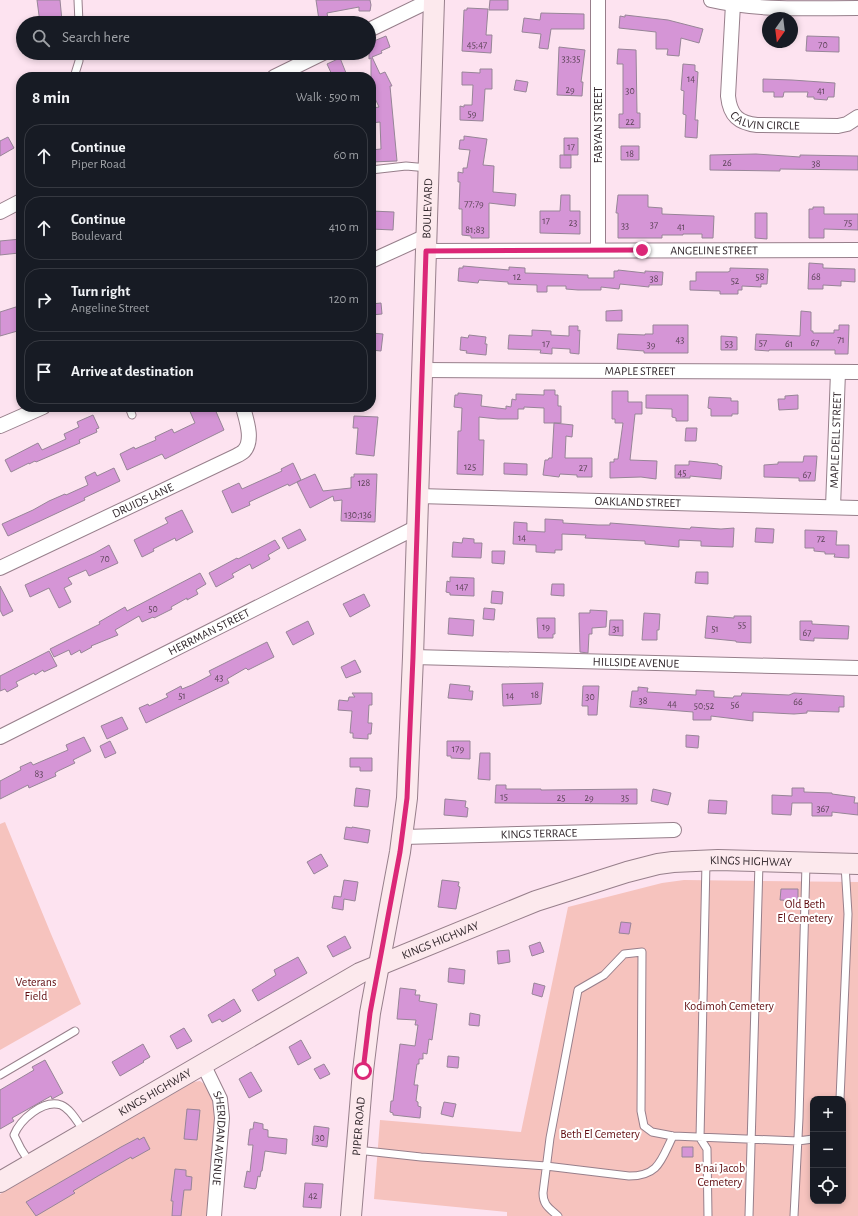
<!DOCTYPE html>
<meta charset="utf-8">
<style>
body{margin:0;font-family:"Alegreya Sans",sans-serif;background:#242831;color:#f1f3f6}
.controls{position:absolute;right:12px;bottom:12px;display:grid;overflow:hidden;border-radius:8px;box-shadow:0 2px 6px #0003}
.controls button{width:36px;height:36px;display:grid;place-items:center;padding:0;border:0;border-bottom:1px solid #363941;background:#171b24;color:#f1f3f6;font:20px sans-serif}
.compass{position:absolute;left:762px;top:12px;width:36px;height:36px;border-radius:50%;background:#171b24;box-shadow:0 2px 6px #0003;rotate:194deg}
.stop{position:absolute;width:12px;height:12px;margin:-9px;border:3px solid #db2777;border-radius:50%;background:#fff}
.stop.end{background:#db2777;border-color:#fff;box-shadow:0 1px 4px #0008}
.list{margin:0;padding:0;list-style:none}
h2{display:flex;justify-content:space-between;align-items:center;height:52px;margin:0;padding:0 16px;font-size:17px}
h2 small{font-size:13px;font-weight:400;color:#9ea1a6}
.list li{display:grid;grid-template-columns:26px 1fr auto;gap:12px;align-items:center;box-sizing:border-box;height:64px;margin:0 8px 8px;padding:0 8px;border:1px solid #363941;border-radius:16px}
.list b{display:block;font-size:15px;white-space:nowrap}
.list p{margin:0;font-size:13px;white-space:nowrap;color:#9ea1a6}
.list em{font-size:13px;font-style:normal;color:#9ea1a6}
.icon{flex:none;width:22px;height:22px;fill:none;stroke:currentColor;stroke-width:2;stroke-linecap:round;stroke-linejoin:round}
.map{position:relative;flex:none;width:858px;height:1216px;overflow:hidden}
.search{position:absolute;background:#171b24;box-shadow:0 2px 6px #0003;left:16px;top:16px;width:360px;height:44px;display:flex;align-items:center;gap:10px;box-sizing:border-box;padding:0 14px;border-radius:22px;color:#9ea1a6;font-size:15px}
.panel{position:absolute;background:#171b24;box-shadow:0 2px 6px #0003;left:16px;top:72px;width:360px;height:340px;border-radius:16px}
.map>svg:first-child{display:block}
.green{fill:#f6c3be;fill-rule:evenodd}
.building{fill:#d595d6;stroke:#978597}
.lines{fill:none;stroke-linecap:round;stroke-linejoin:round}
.service-casing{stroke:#977f8b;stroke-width:9}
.minor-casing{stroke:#977f8b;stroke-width:16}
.secondary-casing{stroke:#977f8b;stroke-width:22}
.service{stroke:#fff;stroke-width:7}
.minor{stroke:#fff;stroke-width:14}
.secondary{stroke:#fce9ed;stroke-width:20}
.route{stroke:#db2777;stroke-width:5}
.labels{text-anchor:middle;stroke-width:4;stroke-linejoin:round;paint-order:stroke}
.number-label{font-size:10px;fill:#5c4458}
.street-label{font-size:12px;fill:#33292e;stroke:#fff}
.park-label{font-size:12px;fill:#600c0f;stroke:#fff}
</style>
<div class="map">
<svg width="858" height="1216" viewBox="0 0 858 1216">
<rect width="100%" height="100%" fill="#fde3f0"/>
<path class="green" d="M5,822L51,934L81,1004L0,1050V824Z
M684,880L858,882V1216H507V1212L374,1199L380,1120L521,1132L568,907L662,883ZM813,1099H843V1201H813Z
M200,1081L207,1086L216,1103L210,1216H0V1194L193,1082Z"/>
<path class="building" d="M37,0H60L62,21L40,23Z
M316,0H370L371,5L370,11H359V7L327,13L328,19L319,20Z
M490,0H508V10H489Z
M467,8L488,9L486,35H492L491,53L462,51L464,10H467Z
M541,13L584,14V29H551L548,49L539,48L541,34L522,32L524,18L540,20Z
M625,15L668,20L703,29L699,43L681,38L679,56L667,55L668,49H656V32L619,28L620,16L625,17Z
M386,36L390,47L381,51L382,53L372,57L380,74L385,72L392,86H390L397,161L371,162V150L381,149L380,122L371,123V112H373V108L379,107L371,90V58L369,59V43Z
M807,36L839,37V52L806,51Z
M559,47L585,50L581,82H583L582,96L557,95Z
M618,49L636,50L637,113H640V128H619V114H623V64H617Z
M340,58L346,73L337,77H333L327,64Z
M683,64L695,65V71L698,72L695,120H698L697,138L685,137L686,115L683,114L684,91L681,90Z
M480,69H492V89H485L483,121L460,120V106L464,107V105H472L473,85H462V72L480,73Z
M763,79L792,80L835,83L834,97H828L827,100L814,99V97H807L808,92H784L783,97H774V92H763Z
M516,80L528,82L526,92L514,90Z
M464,136L487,139L483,165L494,166L493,192L516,194L515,206L489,203V238H471V236L462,235V209H459L460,182H458V172L463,173V168H467L470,150L459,149L460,140H464Z
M8,137L14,148L0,156V141Z
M564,138H578V155H564Z
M621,146H639V160H621Z
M756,154L800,157V155L858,156V170L780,169V171L710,170V155Z
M560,155H571V168H560Z
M561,195H570V211H580V234L540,233V211H560Z
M618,195H648V207L662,208V214L714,216L713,238H702V234H683V235H662V238H618V213H616Z
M813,207H824V214H858V230L824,229V238H809V209H813Z
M371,211L394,212L393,230L371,229Z
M755,213H767V239L755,238Z
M21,239V249H19V253L0,255V241Z
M809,263L823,264V268L855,269V282L841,281V286L823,285V289H808Z
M463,266L509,270V267L525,268V273L588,275V278H614V271H618V270L645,273V271L663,272L662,285H649V287L620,284L619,289L601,287V290H578L566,289V286H547V292H537V285L508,284V282L479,280L478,283L458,281L459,268H463Z
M730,268L768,269L767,284H761V287L742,286V290H738V294H720V291L690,290V281H696V272H728L730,271Z
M381,303L382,314L371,315V304Z
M19,306L21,312V330L0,336V312Z
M622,310V321H606V311Z
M801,311L811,312V331H813V333H834V330H839V325H849L848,354H835V350H769V351L755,350L756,334L800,336Z
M653,325H688V353H644V351L617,349L618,334L645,335V334H653Z
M569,326H578V331L580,330L579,354L570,353V349L552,348V354L540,353L541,350L508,349L509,335L532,336V330L551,331V335L569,336Z
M371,333L383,334L381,351L371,350Z
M469,335L486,337L485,344H487L486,355L466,353L467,351L460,350L461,337L468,338Z
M721,336L737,337V350H721Z
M544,390H555V395H558V406H561V423H544V408L524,407V409H518V419H498L479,417V440H484L483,475L457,474L458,431H461L462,408L454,407L455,395H458V393L482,395L481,406L506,409V406L511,407L512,399L516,400V394L544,395Z
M612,391H628V402H642V414H635L630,460L657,461L656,479L641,477L610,478V462H614V459H618L623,423H615V419H612Z
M646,395H688V421H676V418L672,417V409L646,408Z
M798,395V409L779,410L778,399H785V396Z
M709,397L731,398V401H738V414H732V416H711V409L708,408Z
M188,407H214L224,430L165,459L162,454L127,470L120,454L134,447L135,449L156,440L155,437L172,429L174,433L195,423Z
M93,415L99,428L96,429L97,432L79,440L80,443L36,462L35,461L29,464V463L11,472L5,460L38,443L42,450L66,439L64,434L79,427L77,422Z
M354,416L378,417L374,456L356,454L358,428H353Z
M554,423L573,425L572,437L566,436L565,458H592V477H577V475L560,474L559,477L543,475L545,460H548L549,458H552Z
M686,428H697L696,441H685Z
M804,456H817L815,481H799V478L764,477V465L778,464V462H803Z
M689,461L718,464V465L722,466L721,479L690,476V478H675V465H689Z
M293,463L301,480L289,486L288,484L249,502L250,505L232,513L222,491L239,483L242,489L282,471L281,469Z
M504,463L527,464V475L504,474Z
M114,468L120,481L84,498L85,500L8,536L2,524L33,510L49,501L65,494L66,495L88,485L85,477L95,472L97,476Z
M315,474L323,491L351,488V477H354V474H377L375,522L341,521L342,500L334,501L333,496L310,508L297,482Z
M182,510L193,532L176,541L175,538L153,549L154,551L142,557L134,540L168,523L165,518Z
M545,519L563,520V523L598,525H610V523L690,529L691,527L721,529L734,528L733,547L701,546V541L679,540V547L645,544V541L585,538L586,535L562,534V550H555V553L536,552V545L513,544L514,522L527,523V531L545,532Z
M756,528L774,529L773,543L755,542Z
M300,529L306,540L288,549L282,538Z
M805,530L837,531L836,545H849V558L834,557L835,554H825V552L814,551V548H805Z
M463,538L474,539V543H482L481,558L452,557L453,542L462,543Z
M275,540L280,548L268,555L270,559L252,569L250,564L232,574L234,577L216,587L209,573L237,558L238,559Z
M109,545L118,563L89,576L86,570L68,578L72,584L64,588L71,602L59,608L49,588L30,597L25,585L95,553Z
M492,551H505L504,564L492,563Z
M696,572H708V584L695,583Z
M200,573L206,584L196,590L198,594L187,600V598L171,607L172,609L154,618L153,617L142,622L139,616L115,630L118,635L91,646L92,647L81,653L80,650L71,655L69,650L54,657L50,649L100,624L99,622L125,607L127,611Z
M450,577L474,578V596L450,595V593L446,592L447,581L450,582Z
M552,584H564V596L551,595Z
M0,586L13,611L3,616L0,610Z
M492,591L503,592L502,604L491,603Z
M364,594L370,606L350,617L343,604Z
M484,608L495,609L494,620L483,619Z
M590,610L607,611L606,627L592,628V634H589L588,653L580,652L579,613H590Z
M644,613L660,614L659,630H657V640H642Z
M707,616L734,618V616H751V643L736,642V641L705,638Z
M449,618L474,620L473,636L448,634Z
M537,618H555V634H553V638H538Z
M610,620H623V636L609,635Z
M308,621L314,634L293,645L286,632Z
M800,621H812V624L849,626L848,639L814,638V641L800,640Z
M267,642L274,657L248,670L246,668L227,679L229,683L146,723L139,708L148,704L149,706L168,697L166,694L181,686L182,689L192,685L211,675L209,671Z
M49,651L57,666L44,672L43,670L35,675L34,673L16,682L18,686L7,692L5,689L0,691V676Z
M355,660L361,672L346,678L341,667Z
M543,683L541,704L503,706L502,684Z
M450,684L470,686L469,691H473L472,700L448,698Z
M583,686H599L597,715H588V706H582Z
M638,687L648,688L647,692L696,695V690L714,691V697L733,698L734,696H741L742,693L789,695L794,693L844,696V707H839V712L807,711V713L794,714L753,712V721L711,716V720H693V712L630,707L632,691H638Z
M352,693H372V705H369L368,723H372L371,734H368V739L353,738V733H350L352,711L338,710L339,700L348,701L349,697H355Z
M122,717L128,729L107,739L101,726Z
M686,735L699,736L698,748L686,747Z
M84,737L91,751L73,760L75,763L58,771L55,773L56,776L29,788L28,785L0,799V781L21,770L20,767L31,762L33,765L68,750L66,745Z
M110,741L116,753L105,758L100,746Z
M447,741H470V759L451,758V756H447Z
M480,753H490V780L478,779Z
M350,758H372V771H360V767H350Z
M496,785H506V789H541V790L637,789V804L495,803Z
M356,788L370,790L368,807L354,806Z
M792,788H804V792L832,793V794L855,797L854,803H858V815L832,812V816H812V803H792L791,815L772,814V795L792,796Z
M653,789L671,793L668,805L651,801Z
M445,799L466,801L465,807L468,808L467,817L444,815Z
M709,800L727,801L726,814L708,813Z
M346,827L352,828V827L370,830L368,843L344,839Z
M321,854L328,866L314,874L307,862Z
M344,880L358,882L355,901L344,899L343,910L332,908L334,896L341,897Z
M442,880L459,882L458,886L460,887L456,909L438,907Z
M781,889H798V901L780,900Z
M621,922L631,923L629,934L619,933Z
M345,936L351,948L333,957L327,946Z
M540,942L544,952L532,956L529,946Z
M509,950L510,962L498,964L497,951Z
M298,957L307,973L258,1001L252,990L276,975L274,970Z
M449,968L465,970L464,984L448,982Z
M534,983L545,986L542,997L532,994Z
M400,988L416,990L415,995H420L419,1001L437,1004L432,1040L429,1039L427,1054L423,1053V1059H419V1064H417L414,1085H418L416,1101L418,1102V1106L421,1107L420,1118L393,1115V1113L390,1112L391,1101H393L400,1044L415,1046L418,1025H415L416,1020L397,1019Z
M234,999L241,1011L226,1020L222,1022L220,1019L212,1023L208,1015Z
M470,1013L480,1015L479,1026L469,1025Z
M184,1028L192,1041L177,1049L170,1036Z
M301,1040L311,1058L298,1065L289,1047Z
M143,1044L150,1057L143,1061L144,1062L120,1076L112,1062Z
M448,1056L459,1057L458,1068L447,1067Z
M45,1060L63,1093L52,1099L51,1096L37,1104L12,1118L14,1121L0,1129V1090L34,1070L32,1067Z
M324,1064L330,1074L320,1079L314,1069Z
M251,1072L262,1091L249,1098L239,1079Z
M444,1102L456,1104L453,1117L441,1114Z
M187,1109L200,1110L197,1140L184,1139Z
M254,1122L263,1124V1129L268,1130V1137L287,1139L286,1154L265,1151L262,1171H261L260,1177L258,1176L256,1188L255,1189L244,1187L247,1171L250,1172L253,1145H248L250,1129H253Z
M314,1126L329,1128L327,1147L312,1145Z
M144,1137L150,1149L132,1159L131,1157L98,1176L73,1191L75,1193L36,1216L26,1202L121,1147L138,1138L139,1140Z
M682,1147H693V1157H682Z
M175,1169L186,1170V1176L192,1177L191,1190H184L181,1216H172L173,1201H171Z
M305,1183L323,1184L321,1208L303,1207Z"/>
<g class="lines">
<defs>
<path id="service" d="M78,0L79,23
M74,77L79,61V53
M371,170L406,166L428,168
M129,407L132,415
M706,862L700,1138L707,1149L708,1216
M0,1075L75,1031
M840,1099L848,914L845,865
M357,1150L421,1157L546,1166L629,1176C659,1176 661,1160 673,1136
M30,1163L21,1149L14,1135C20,1120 43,1099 61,1105C71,1109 78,1123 84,1131
M558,1216C549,1208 543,1205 543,1193L550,1138L578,990L604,975L624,954L642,952L641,1111L644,1126L652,1132L673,1136L798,1141L813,1139
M749,1216L759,863
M794,1216L799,1118L806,864"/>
<g id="minor">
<path d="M598,0V250"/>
<path d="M711,0C758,11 809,8 858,8"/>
<path id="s1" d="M733,4L728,96C730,116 739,123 757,125L838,126L847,124L858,117"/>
<path d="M369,30L431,0"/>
<path d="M274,77L323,53"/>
<path d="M0,212L21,201"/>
<path id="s2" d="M426,251L858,250"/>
<path d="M371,261L426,236"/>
<path id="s3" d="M422,370L858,372"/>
<path d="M0,426L43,407"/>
<path id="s4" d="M418,496L858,508"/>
<path id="s5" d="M833,507L838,372"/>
<path id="s6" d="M0,568L236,456C238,455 242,453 244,451C254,440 246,419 243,407"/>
<path id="s7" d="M413,657L858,668"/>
<path id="s8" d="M0,737L417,527"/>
<path id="s9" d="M403,837L674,830"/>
<path id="s10" d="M203,1064L220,1099L222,1118L214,1216"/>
</g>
<g id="secondary">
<path id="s11" d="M0,1182L360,973L536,901L627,872L658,864L673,862L718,860L858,864"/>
<path id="s12" d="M351,1216L363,1071L370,1013L400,852L407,798L413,657L434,0"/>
</g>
</defs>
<use href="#service" class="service-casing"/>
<use href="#minor" class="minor-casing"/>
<use href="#secondary" class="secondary-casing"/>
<use href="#service" class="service"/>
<use href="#minor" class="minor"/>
<use href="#secondary" class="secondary"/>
</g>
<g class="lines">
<path class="route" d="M363,1071L370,1013L400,852L407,798L413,657L426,251L642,250"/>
</g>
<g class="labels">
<g class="number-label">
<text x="477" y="48">45;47</text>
<text x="823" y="48">70</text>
<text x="571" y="62">33;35</text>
<text x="691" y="82">14</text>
<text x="570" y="93">29</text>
<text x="630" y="94">30</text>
<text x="821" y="94">41</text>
<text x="472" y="117">59</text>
<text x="630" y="125">22</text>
<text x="571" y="150">17</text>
<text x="630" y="157">18</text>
<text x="727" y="166">26</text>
<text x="816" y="167">38</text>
<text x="474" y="207">77;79</text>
<text x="546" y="224">17</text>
<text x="573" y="226">23</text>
<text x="848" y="226">75</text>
<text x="654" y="228">37</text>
<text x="625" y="229">33</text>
<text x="681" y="230">41</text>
<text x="475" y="233">81;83</text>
<text x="517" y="280">12</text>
<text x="760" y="280">58</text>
<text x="816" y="280">68</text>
<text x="654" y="282">38</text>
<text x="735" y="284">52</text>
<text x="680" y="343">43</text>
<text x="841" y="343">71</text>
<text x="763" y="346">57</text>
<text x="815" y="346">67</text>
<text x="546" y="347">17</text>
<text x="729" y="347">53</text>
<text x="789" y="347">61</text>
<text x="651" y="348">39</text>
<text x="470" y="470">125</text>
<text x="583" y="471">27</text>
<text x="682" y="476">45</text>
<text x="807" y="478">67</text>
<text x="364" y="486">128</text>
<text x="358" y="518">130;136</text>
<text x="522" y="541">14</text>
<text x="821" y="542">72</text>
<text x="105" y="562">70</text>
<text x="462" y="590">147</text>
<text x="153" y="612">50</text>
<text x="742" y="628">55</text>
<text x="546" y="630">19</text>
<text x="616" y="632">31</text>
<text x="715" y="632">51</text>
<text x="807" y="636">67</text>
<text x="219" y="681">43</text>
<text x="535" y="698">18</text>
<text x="182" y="699">51</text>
<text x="510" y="699">14</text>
<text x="590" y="700">30</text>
<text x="643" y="704">38</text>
<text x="798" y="705">66</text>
<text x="672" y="707">44</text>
<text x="735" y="708">56</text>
<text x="704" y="709">50;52</text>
<text x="458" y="752">179</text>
<text x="39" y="777">83</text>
<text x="504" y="800">15</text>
<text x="561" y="801">25</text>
<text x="589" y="801">29</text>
<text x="625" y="801">35</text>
<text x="823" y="812">367</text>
<text x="320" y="1141">30</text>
<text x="313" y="1199">42</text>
</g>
<g class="street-label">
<text dy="4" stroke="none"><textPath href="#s1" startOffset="145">CALVIN CIRCLE</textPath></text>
<text transform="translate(598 125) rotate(-90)" y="4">FABYAN STREET</text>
<text dy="4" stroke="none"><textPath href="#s12" startOffset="1012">BOULEVARD</textPath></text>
<text dy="4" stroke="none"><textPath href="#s2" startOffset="288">ANGELINE STREET</textPath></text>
<text dy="4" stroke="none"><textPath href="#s3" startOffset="218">MAPLE STREET</textPath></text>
<text dy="4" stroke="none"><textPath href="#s5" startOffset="67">MAPLE DELL STREET</textPath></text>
<text dy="4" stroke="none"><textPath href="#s6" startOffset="158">DRUIDS LANE</textPath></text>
<text dy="4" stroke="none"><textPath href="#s4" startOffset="220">OAKLAND STREET</textPath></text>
<text dy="4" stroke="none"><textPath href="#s8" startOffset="234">HERRMAN STREET</textPath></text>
<text dy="4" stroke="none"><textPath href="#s7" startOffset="223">HILLSIDE AVENUE</textPath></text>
<text dy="4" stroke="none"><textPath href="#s9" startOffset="136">KINGS TERRACE</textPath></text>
<text dy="4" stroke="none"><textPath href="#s11" startOffset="827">KINGS HIGHWAY</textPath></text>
<text dy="4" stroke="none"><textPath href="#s11" startOffset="503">KINGS HIGHWAY</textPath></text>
<text dy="4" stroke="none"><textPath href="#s11" startOffset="179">KINGS HIGHWAY</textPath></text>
<text dy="4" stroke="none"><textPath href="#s12" startOffset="90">PIPER ROAD</textPath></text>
<text dy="4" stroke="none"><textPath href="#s10" startOffset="78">SHERIDAN AVENUE</textPath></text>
</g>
<g class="park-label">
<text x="805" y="908">Old Beth<tspan x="805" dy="14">El Cemetery</tspan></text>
<text x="36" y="986">Veterans<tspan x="36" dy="14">Field</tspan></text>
<text x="729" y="1010">Kodimoh Cemetery</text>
<text x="600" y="1138">Beth El Cemetery</text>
<text x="720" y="1172">B'nai Jacob<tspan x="720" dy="14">Cemetery</tspan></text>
</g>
</g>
</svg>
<div class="controls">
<button>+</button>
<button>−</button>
<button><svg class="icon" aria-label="locate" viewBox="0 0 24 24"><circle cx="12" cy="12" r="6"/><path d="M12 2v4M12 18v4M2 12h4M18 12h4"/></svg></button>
</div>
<svg class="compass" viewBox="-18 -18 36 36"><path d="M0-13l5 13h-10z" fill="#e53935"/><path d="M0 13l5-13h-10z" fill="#9ea1a6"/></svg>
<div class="stop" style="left:363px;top:1071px"></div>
<div class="stop end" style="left:642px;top:250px"></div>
<div class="search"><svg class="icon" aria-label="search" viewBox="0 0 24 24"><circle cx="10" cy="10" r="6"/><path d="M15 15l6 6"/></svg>Search here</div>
<section class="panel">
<h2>8 min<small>Walk · 590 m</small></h2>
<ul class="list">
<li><svg class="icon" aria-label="ahead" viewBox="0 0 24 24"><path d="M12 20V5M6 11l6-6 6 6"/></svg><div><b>Continue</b><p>Piper Road</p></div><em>60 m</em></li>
<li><svg class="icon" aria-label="ahead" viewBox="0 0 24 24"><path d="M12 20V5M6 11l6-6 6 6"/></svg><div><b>Continue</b><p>Boulevard</p></div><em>410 m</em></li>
<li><svg class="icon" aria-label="right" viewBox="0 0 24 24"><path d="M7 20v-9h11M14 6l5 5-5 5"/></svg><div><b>Turn right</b><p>Angeline Street</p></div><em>120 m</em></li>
<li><svg class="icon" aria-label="arrive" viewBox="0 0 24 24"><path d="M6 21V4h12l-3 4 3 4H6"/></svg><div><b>Arrive at destination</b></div></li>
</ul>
</section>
</div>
